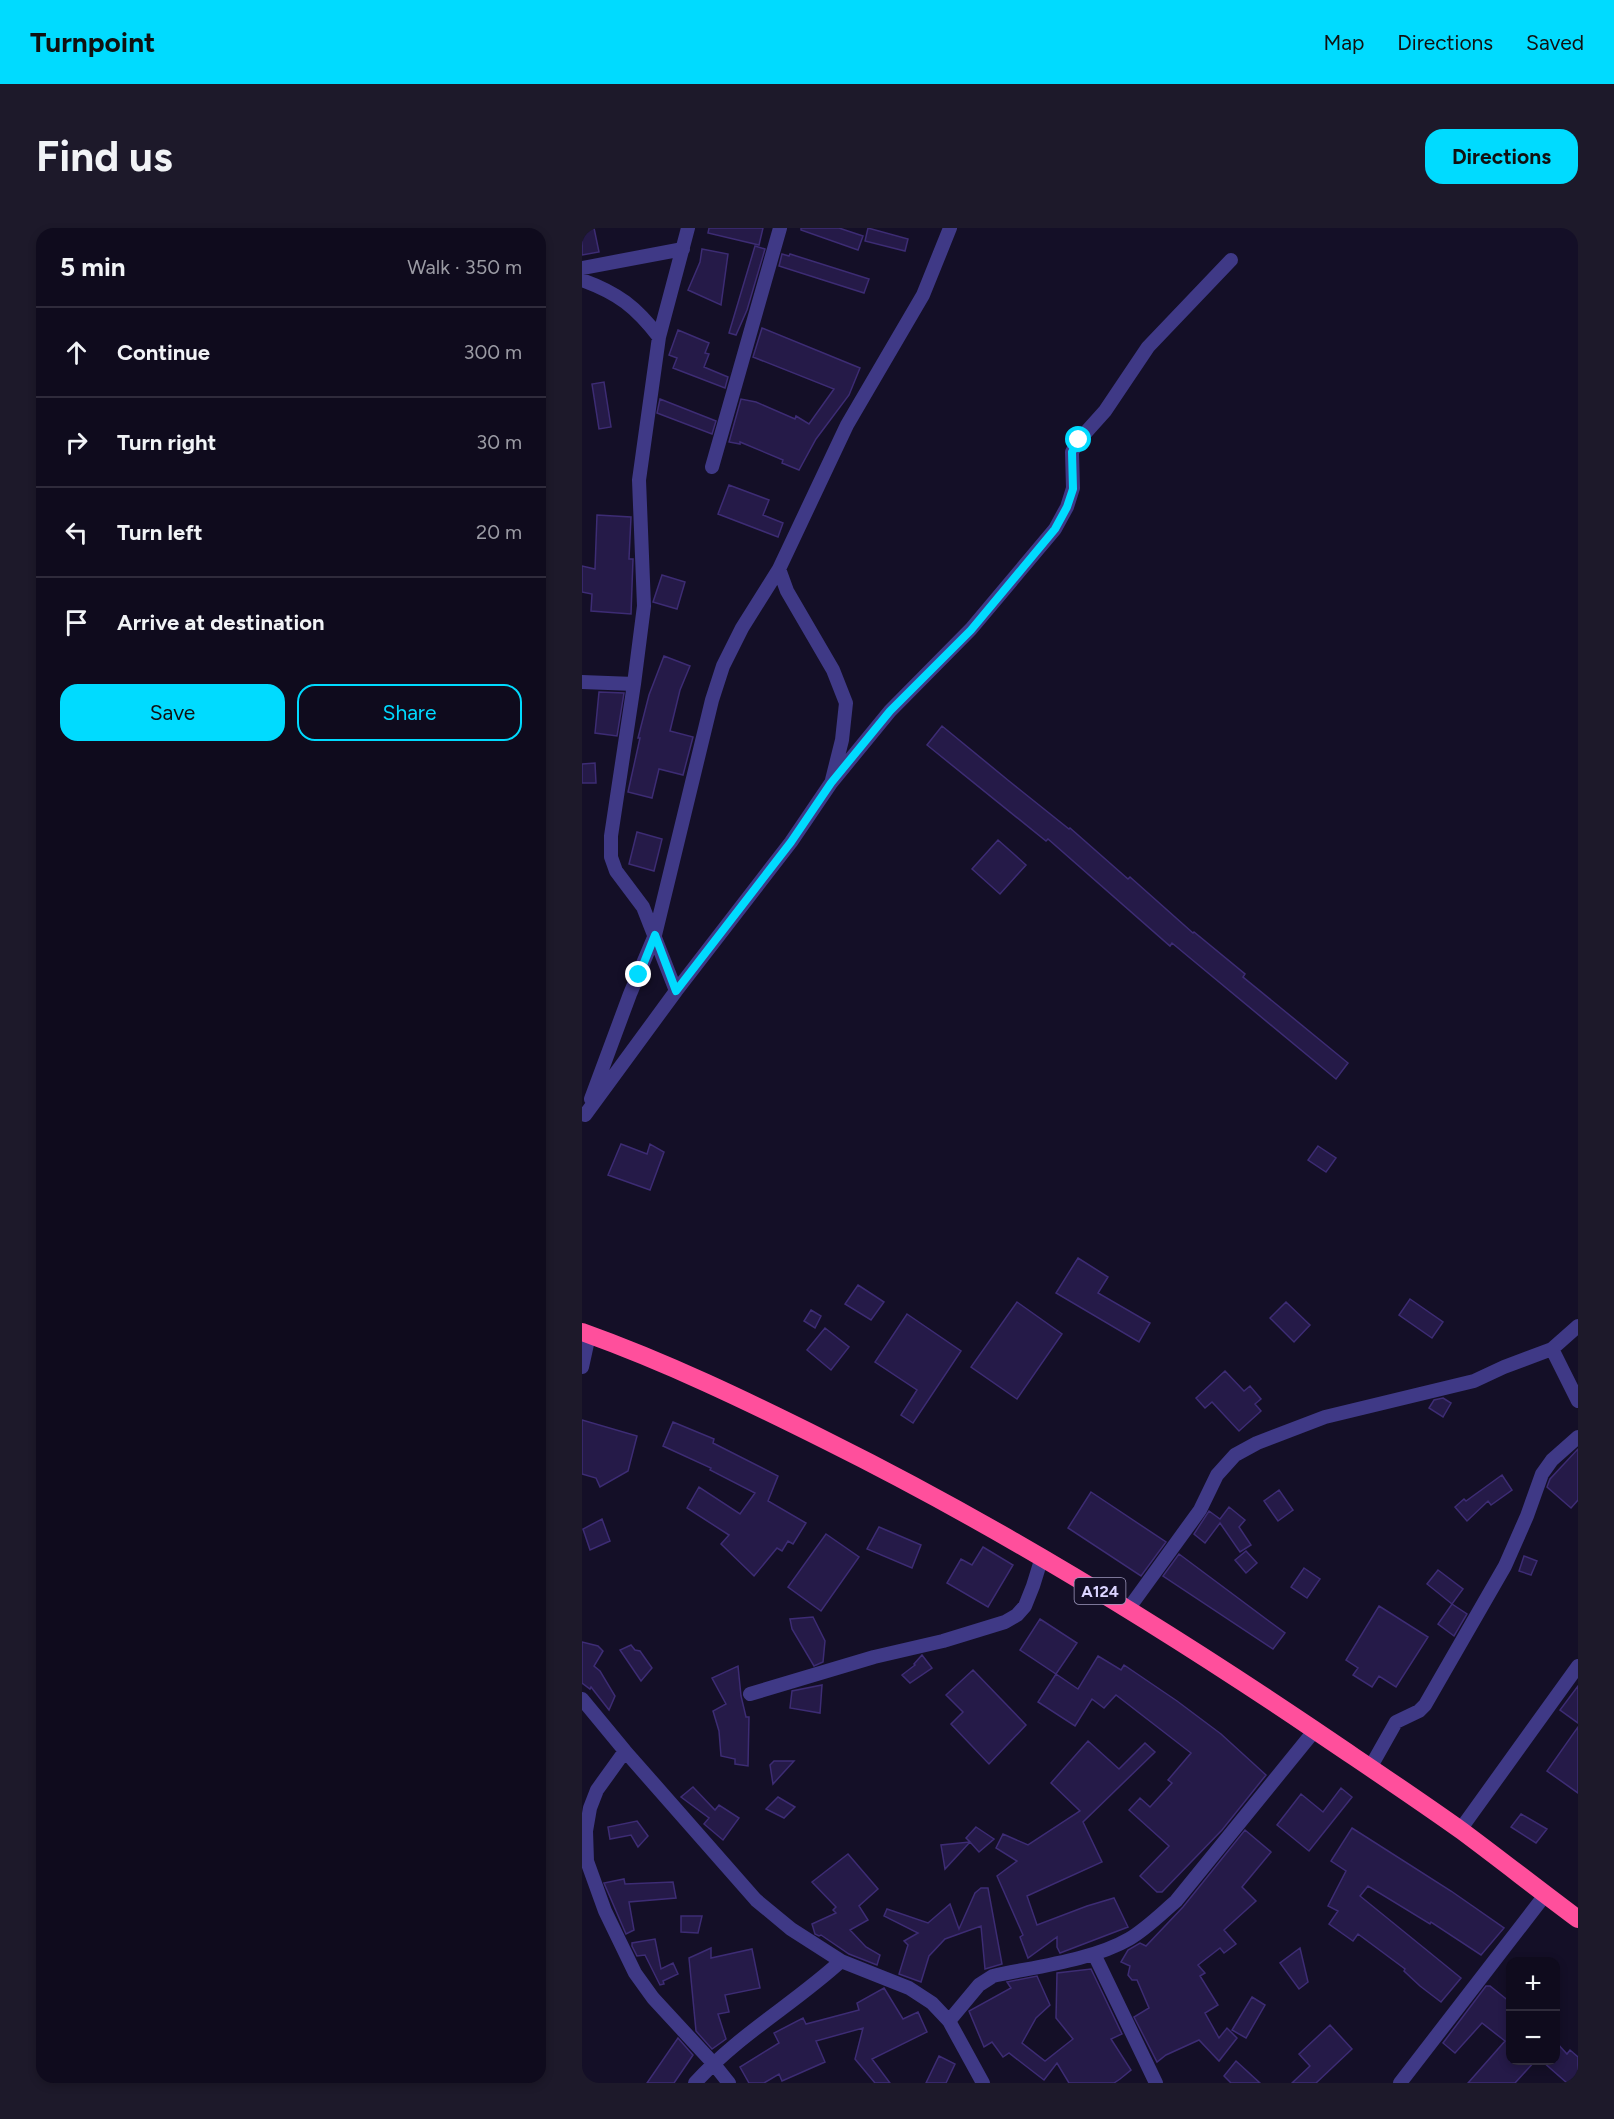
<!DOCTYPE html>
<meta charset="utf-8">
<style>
body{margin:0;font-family:Figtree,sans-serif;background:#1d192a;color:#f1f3f6}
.controls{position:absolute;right:18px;bottom:18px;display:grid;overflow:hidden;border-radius:12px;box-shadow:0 3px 9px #0003}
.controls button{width:54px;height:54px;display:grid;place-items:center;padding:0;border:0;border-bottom:2px solid #2f2b3b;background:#0f0b1d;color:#f1f3f6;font:30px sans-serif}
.stop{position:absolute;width:18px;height:18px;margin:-14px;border:4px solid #00dbff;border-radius:50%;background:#fff}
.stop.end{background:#00dbff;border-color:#fff;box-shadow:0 2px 6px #0008}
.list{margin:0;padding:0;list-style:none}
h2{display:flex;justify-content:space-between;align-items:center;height:78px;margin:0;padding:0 24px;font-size:26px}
h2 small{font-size:20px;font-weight:400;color:#9b9ba4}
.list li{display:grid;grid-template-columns:39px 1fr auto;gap:18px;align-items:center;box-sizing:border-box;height:90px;padding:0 24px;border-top:2px solid #2f2b3b}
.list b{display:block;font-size:22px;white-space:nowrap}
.list em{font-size:20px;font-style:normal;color:#9b9ba4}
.actions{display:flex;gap:12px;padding:18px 24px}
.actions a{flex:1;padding:14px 0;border:2px solid #00dbff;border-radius:18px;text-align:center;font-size:21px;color:#00dbff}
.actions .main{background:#00dbff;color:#111}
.icon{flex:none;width:33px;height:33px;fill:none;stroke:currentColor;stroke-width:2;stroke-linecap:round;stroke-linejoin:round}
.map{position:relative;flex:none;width:996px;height:1855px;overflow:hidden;border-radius:18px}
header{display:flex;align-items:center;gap:36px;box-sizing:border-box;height:84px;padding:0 30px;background:#00dbff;color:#111}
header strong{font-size:28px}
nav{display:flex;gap:33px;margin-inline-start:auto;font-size:21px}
.intro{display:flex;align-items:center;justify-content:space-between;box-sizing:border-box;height:144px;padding:0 36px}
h1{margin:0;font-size:42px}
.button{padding:15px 27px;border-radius:18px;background:#00dbff;color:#111;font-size:21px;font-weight:700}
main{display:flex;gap:36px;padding:0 36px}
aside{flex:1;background:#0f0b1d;border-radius:18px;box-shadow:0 3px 9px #0003}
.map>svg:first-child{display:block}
.building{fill:#251a48;stroke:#3d2c74;stroke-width:1.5}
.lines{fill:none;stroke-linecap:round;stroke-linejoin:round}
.street{stroke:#3f3986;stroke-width:14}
.highway{stroke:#ff4f9c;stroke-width:18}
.route{stroke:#00dbff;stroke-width:8}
.labels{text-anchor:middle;stroke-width:6;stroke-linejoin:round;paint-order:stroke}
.shield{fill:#140f27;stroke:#9f99be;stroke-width:1.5}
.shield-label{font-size:16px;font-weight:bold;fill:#dbd4ff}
</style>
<header>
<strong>Turnpoint</strong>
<nav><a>Map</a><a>Directions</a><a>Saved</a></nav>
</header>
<div class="intro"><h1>Find us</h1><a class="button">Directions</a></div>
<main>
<aside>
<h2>5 min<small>Walk · 350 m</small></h2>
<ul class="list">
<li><svg class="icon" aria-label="ahead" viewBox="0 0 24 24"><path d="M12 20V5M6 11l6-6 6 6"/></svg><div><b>Continue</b></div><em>300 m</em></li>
<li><svg class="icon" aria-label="right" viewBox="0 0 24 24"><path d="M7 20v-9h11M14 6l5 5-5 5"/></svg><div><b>Turn right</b></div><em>30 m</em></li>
<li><svg class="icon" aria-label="left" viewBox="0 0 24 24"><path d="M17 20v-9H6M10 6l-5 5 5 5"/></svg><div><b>Turn left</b></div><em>20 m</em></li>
<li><svg class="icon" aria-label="arrive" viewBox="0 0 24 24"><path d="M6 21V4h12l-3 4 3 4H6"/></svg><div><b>Arrive at destination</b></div></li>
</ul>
<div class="actions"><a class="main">Save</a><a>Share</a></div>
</aside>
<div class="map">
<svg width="996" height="1855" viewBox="0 0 996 1855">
<rect width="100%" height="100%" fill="#140f27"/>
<path class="building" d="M0,0H12L17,24L0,27Z
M127,0H181L177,17L126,5Z
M219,0H257L281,8L276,22L219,2Z
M286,0L326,11L323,23L283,13Z
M173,18L183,21L165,82L154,107L147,105Z
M120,21L146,26L139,77L106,62L118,34Z
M200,26L207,28L208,26L287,51L282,65L197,38Z
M180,100L278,140L267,167L234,211L217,242L200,235L201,232L158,214V216L147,214L159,171L174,174L213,191L214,188L227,196L252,161L171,129Z
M96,102L127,115L123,125L127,126L122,139L146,149L143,160L91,140L95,130L87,127Z
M22,154L29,199L17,201L10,156Z
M78,171L134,193L130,206L75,185Z
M147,257L187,272L181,287L201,295L196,309L136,286Z
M15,287L49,289L47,331H51L49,386L9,383L10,366L0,364V338L13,341Z
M80,347L103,354L95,381L71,374Z
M82,428L108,438L98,462L88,503L111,509L101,547L77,541L70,570L46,564L58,510H56L67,467Z
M17,464L42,465L35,508L13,505Z
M360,498L427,553L487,601L488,600L546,651L548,649L611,705L612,704L663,746L661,749L766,835L754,851L590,715L588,718L466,611L464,613L345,517Z
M13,535L14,555H0V536Z
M55,604L80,611L72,643L47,636Z
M416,612L444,637L418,666L390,641Z
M39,916L65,926L68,916L82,924L68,962L26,947Z
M736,918L754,930L744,944L726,932Z
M496,1030L526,1049L516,1065L568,1095L557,1114L474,1065Z
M276,1057L302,1074L289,1092L263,1076Z
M828,1071L861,1094L850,1110L817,1087Z
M435,1074L480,1106L435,1171L389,1139Z
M704,1074L728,1097L712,1114L688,1090Z
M229,1082L239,1088L233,1100L222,1093Z
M325,1086L379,1123L331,1195L319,1187L335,1162L293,1134Z
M243,1100L267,1119L249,1142L225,1122Z
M643,1143L662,1163L668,1158L679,1171L673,1176L679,1183L657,1203L630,1174L623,1180L614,1170Z
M861,1170L869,1175L861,1189L847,1180L852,1172Z
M0,1192L55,1208L46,1243L18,1259L14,1250L0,1246Z
M91,1194L132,1211L131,1215L196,1248L186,1273L224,1295L211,1316L206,1313L200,1323L195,1320L172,1348L139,1316L147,1307L105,1280L117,1259L158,1286L173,1265L128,1242L129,1240L81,1218Z
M996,1221V1272L989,1280L965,1259L968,1251Z
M920,1247L930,1262L909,1277L906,1273L885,1293L873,1279L882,1271L884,1273Z
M697,1262L711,1282L696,1293L682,1273Z
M509,1264L584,1314L559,1348L486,1300Z
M647,1279L663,1292L657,1299L669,1317L658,1324L638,1295L623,1315L612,1306L627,1283L638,1291Z
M20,1291L28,1313L8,1322L1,1301Z
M297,1299L339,1317L330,1340L285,1321Z
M244,1306L277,1329L239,1383L206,1359Z
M401,1319L431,1337L406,1379L365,1355L379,1331L390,1337Z
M664,1323L675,1335L664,1345L653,1332Z
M597,1326L703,1405L691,1421L581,1348Z
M942,1328L955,1333L949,1347L937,1343Z
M722,1340L738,1351L725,1370L709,1359Z
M856,1342L881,1361L870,1376L845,1356Z
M870,1376L885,1386L872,1408L856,1396Z
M797,1378L846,1409L814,1459L797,1448L790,1459L771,1447L776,1440L764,1432Z
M231,1389L243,1413L241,1434L232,1438L210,1401L208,1391Z
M458,1391L495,1415L474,1446L438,1422Z
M0,1414L16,1418L21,1423L12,1438L18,1443L33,1468L27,1482L9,1459L8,1461L0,1455Z
M49,1417L53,1422L58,1423L70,1440L59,1453L38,1422Z
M340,1427L350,1440L328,1455L320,1447L333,1437L332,1436Z
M516,1428L539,1442L542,1437L595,1473L639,1506L684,1547L640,1602L580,1664H575L558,1648L587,1618L547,1582L558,1570L568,1579L590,1555L586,1552L609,1525L534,1467L522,1480L510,1471L493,1498L456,1474L474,1446L496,1461Z
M156,1438L159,1468L164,1489H167L166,1538L153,1536V1531L139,1528L137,1503L131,1483L144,1476L130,1450Z
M391,1442L444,1497L407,1536L369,1496L381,1484L364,1467Z
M240,1457L238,1485L208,1480L210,1463Z
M996,1458V1495L978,1482Z
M996,1499V1565L965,1543Z
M506,1513L537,1541L563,1515L573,1524L501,1594L520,1634L445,1668L455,1697L505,1678L532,1670L546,1699L478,1725L475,1719V1709L446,1730L438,1709L441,1707L415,1648L435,1633L414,1620L421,1606L446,1617L498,1583L469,1555Z
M192,1533H212L191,1556L188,1537Z
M111,1559L133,1582L137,1577L157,1590L141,1612L122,1596L127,1590L99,1569Z
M759,1560L770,1569L727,1623L695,1597L719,1566L741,1584Z
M196,1569L213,1579L202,1590L184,1581Z
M939,1586L965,1601L954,1615L929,1599Z
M55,1593L66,1608L56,1619L49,1607L28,1611L26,1599Z
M394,1599L412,1611L397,1624L388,1614L363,1641L359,1617L388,1614L384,1610Z
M770,1600L869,1663L922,1700L899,1727L849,1694L848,1696L786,1658L778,1668L879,1750L859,1774L838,1758L822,1743L823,1741L776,1706L771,1713L747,1696L756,1683L746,1678L764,1643L749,1633Z
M663,1602L689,1624L660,1659L674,1673L642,1702L654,1716L642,1725L638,1720L616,1737L623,1745L618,1748L636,1777L623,1785L637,1810L645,1800L655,1810L637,1833L617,1812L584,1827L575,1834L552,1789L567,1780L555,1752H550L546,1747L548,1738L539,1734L546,1722L558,1715L564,1718L601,1679Z
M266,1626L296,1661L277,1678L286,1692L268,1702L284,1719L298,1727L295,1737L267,1726L239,1707L237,1708L233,1706L230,1696L254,1685L251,1682L254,1679L230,1654Z
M42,1651L43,1656L91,1654L94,1670L47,1674L52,1702L44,1706L22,1655Z
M399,1660H406L420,1736L403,1741L399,1698L363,1711L347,1728L339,1754L317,1746L326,1717L322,1713L336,1705L302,1688L305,1681L346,1695L368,1676L377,1701L393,1665Z
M99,1688H120L116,1705L99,1704Z
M73,1711L79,1741L91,1735L96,1746L81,1753L82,1756L78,1757L63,1727L55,1728L50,1718V1715Z
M129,1720V1730L170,1721L178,1760L143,1767L147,1784L136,1786L144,1811L130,1821L114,1803L107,1730Z
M718,1720L726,1754L717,1761L698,1735Z
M509,1741L540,1806L529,1811L549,1842L538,1851L532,1855H487L475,1835L462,1852L427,1825L421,1829L410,1814L402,1819L387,1783L429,1760L425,1754L455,1748L468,1777L454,1790L440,1815L463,1833L491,1811L474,1790L475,1745Z
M904,1758H908L928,1774V1833H953L933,1855H886L923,1813L900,1795L873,1825L861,1815Z
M302,1760L321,1791L336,1784L345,1804L290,1831L308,1855H293L273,1831L281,1800L234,1813L243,1834L200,1853L197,1846L182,1855H167L158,1839L197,1815L192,1805L221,1790L224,1796L277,1782L275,1775Z
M670,1769L683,1777L664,1810L650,1802Z
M748,1797L770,1821L734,1855H710L728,1838L717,1826Z
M96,1810L111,1827L92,1855H65Z
M974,1814L985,1826L988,1822L996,1829V1855H985L960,1833H974Z
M357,1828L373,1836L364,1855H344Z
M654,1833L678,1855H649L642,1848Z"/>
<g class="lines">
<path class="street" d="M0,40L101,21
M0,52C36,65 54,79 77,109
M130,239L198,0
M197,341L205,363L251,442L264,475L260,512L250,552
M0,454L52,456
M94,763L61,679L34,643L29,629V608L52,456L62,378L57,252L77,109L106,0
M9,871L48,766L73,707L130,472L141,438L160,400L197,341L265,197L341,67L368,0
M3,887L94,763L209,614L249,555L308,483L389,401L473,301L485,279L491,260L490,224L497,212L523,183L566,119L649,32
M970,1121L996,1173
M0,1139L7,1107
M547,1380L618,1282L635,1247L653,1227L675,1215L743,1189L892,1153L922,1139L970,1121L996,1098
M168,1466L292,1429L361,1413L423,1394L435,1387L443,1378L451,1358L460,1329
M0,1471L43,1523L174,1672L209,1701L259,1733L327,1760L350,1775L367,1793L401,1855
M43,1523L15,1562L8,1580L4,1603L5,1633L23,1683L53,1745L71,1770L131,1835L147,1855
M788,1540L814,1494L837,1483L843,1477L923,1338L945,1288L960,1246L970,1232L996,1209
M878,1602L996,1438
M512,1726L574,1855
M367,1793L397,1757L411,1748C452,1739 511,1732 547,1711C564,1701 579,1686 594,1673L733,1502
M113,1855C156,1807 212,1776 259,1733
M818,1855L963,1667"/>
<path class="highway" d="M0,1104C84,1134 165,1173 245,1213C414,1297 574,1395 731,1501C781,1535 831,1568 880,1603C919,1632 957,1662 996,1691"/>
</g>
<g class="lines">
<path class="route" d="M57,747L73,707L94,763L209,614L249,555L308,483L389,402L473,301L485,279L491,261L490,224L497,212"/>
</g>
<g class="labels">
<rect class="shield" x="492.5" y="1350" width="51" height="26" rx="4.5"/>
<g class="shield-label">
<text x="518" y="1369">A124</text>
</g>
</g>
</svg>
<div class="controls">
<button>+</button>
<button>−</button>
</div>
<div class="stop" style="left:497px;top:212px"></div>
<div class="stop end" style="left:57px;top:747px"></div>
</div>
</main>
